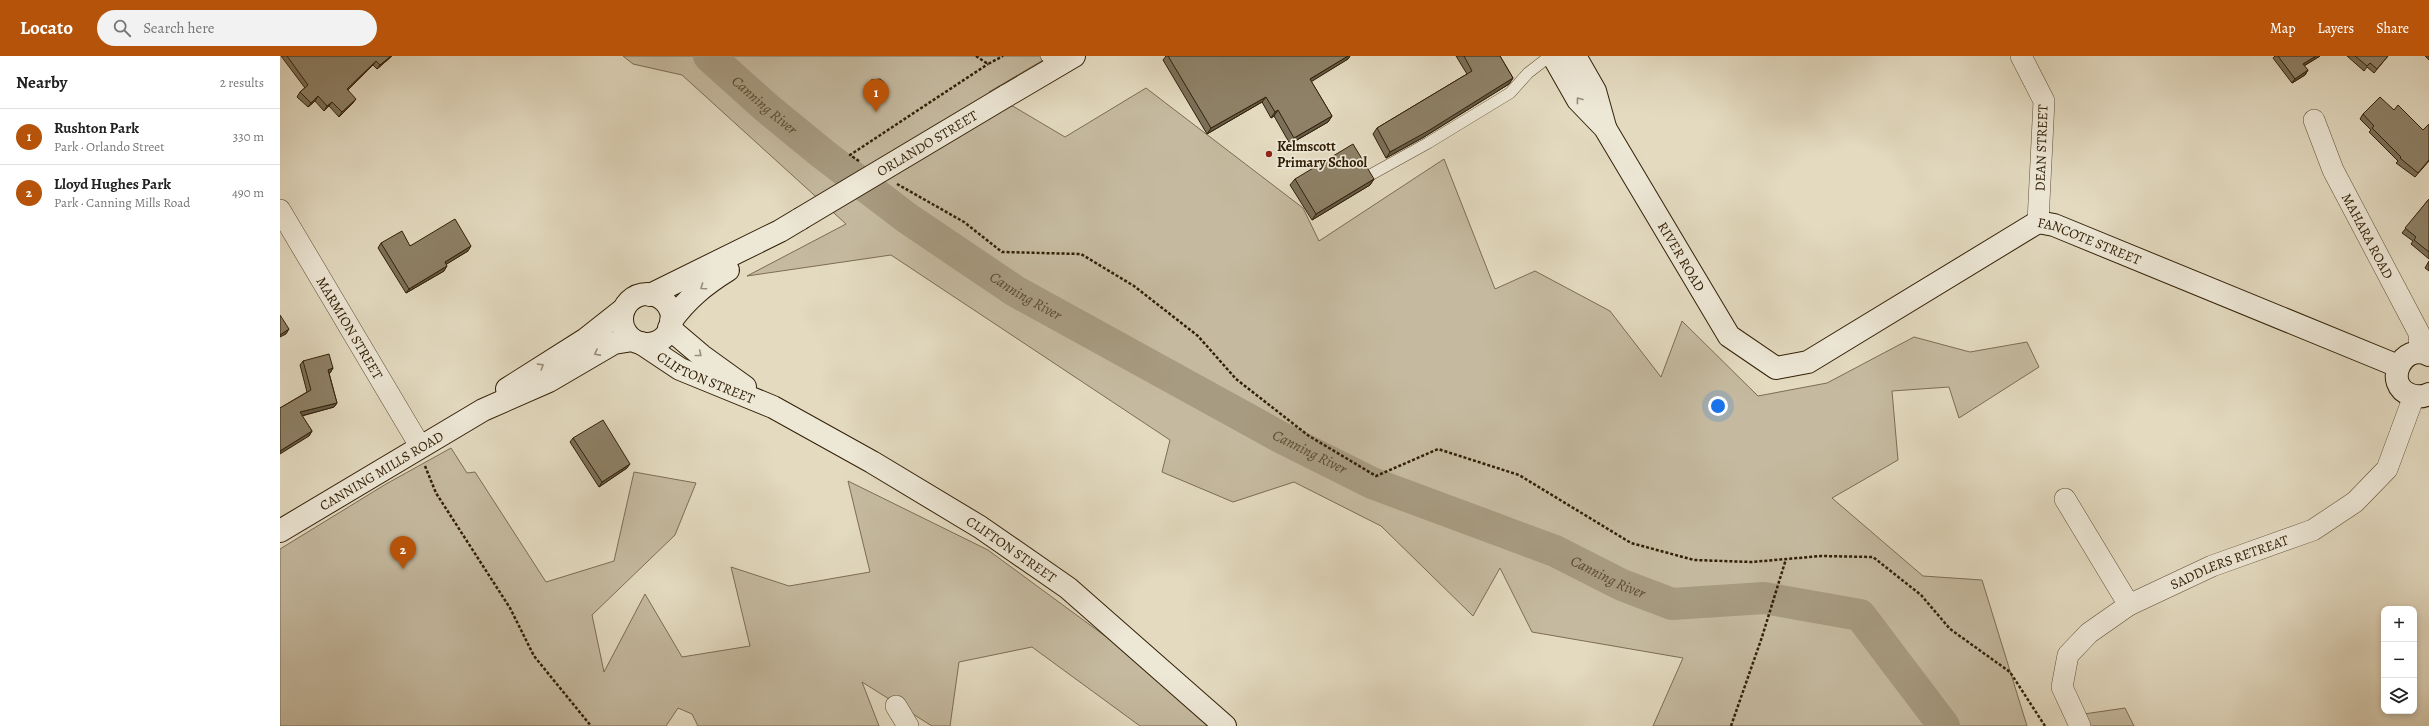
<!DOCTYPE html>
<meta charset="utf-8">
<style>
body{margin:0;font-family:Alegreya,serif;background:#f2f2f2;color:#222}
.controls{position:absolute;right:12px;bottom:12px;display:grid;overflow:hidden;border-radius:8px;box-shadow:0 2px 6px #0003}
.controls button{width:36px;height:36px;display:grid;place-items:center;padding:0;border:0;border-bottom:1px solid #e0e0e0;background:#fff;color:#222;font:20px sans-serif}
.you{position:absolute;left:1438px;top:350px;width:14px;height:14px;margin:-10px;border:3px solid #fff;border-radius:50%;background:#1a73e8;box-shadow:0 0 0 6px #1a73e833}
.badge{display:grid;place-items:center;width:26px;height:26px;border-radius:50%;background:#b45309;color:#fff;font-size:13px;font-weight:700}
.pin{position:absolute;translate:-50% -33px;filter:drop-shadow(0 1px 2px #0008)}
.pin::after{content:'';position:absolute;top:21px;width:14px;height:12px;background:inherit;clip-path:polygon(0 0,100% 0,50% 100%)}
.list{margin:0;padding:0;list-style:none}
h2{display:flex;justify-content:space-between;align-items:center;height:52px;margin:0;padding:0 16px;font-size:17px}
h2 small{font-size:13px;font-weight:400;color:#767676}
.list li{display:grid;grid-template-columns:26px 1fr auto;gap:12px;align-items:center;box-sizing:border-box;height:56px;padding:0 16px;border-top:1px solid #e0e0e0}
.list b{display:block;font-size:15px;white-space:nowrap}
.list p{margin:0;font-size:13px;white-space:nowrap;color:#767676}
.list em{font-size:13px;font-style:normal;color:#767676}
.icon{flex:none;width:22px;height:22px;fill:none;stroke:currentColor;stroke-width:2;stroke-linecap:round;stroke-linejoin:round}
.map{position:relative;flex:none;width:2149px;height:670px;overflow:hidden}
header{display:flex;align-items:center;gap:24px;box-sizing:border-box;height:56px;padding:0 20px;background:#b45309;color:#fff}
header strong{font-size:19px}
nav{display:flex;gap:22px;margin-inline-start:auto;font-size:14px}
.search{width:280px;height:36px;background:#f2f2f2;display:flex;align-items:center;gap:10px;box-sizing:border-box;padding:0 14px;border-radius:22px;color:#767676;font-size:15px}
main{display:flex}
aside{flex:1;background:#fff}
.map>svg:first-child{display:block}
.green{fill:#c5baa0;stroke:#7c6d53}
.lines{fill:none;stroke-linecap:round;stroke-linejoin:round}
.river{stroke:#a79b81;stroke-width:32}
.lane-casing{stroke:#5e4e34;stroke-width:12}
.street-casing{stroke:#5e4e34;stroke-width:22}
.secondary-casing{stroke:#322006;stroke-width:24}
.path{stroke:#322006;stroke-width:2.5;stroke-dasharray:3 2;stroke-linecap:butt}
.lane{stroke:#ede7d6;stroke-width:11}
.street{stroke:#ede7d6;stroke-width:21}
.secondary{stroke:#ede7d6;stroke-width:22}
.secondary-bridge-casing{stroke:#322006;stroke-width:24;stroke-linecap:butt}
.secondary-bridge{stroke:#ede7d6;stroke-width:22}
.wall{fill:#7a6f59;stroke:#322006}
.shaded-wall{fill:#635a48;stroke:#322006}
.building{fill:#8e8167;stroke:#322006}
.oneway{stroke:#998d78}
.poi-dot{fill:#8f2418;stroke:#ede7d6;stroke-width:1.5}
.labels{text-anchor:middle;stroke-width:3.5;stroke-linejoin:round;paint-order:stroke}
.street-label{font-size:14px;fill:#322006;stroke:#ede7d6}
.poi-label{font-size:14px;font-weight:bold;fill:#322006;stroke:#ede7d6;text-anchor:start}
.water-label{font-size:15px;font-style:italic;fill:#5b4b31;stroke:#ede7d6}
</style>
<header>
<strong>Locato</strong>
<div class="search"><svg class="icon" aria-label="search" viewBox="0 0 24 24"><circle cx="10" cy="10" r="6"/><path d="M15 15l6 6"/></svg>Search here</div>
<nav><a>Map</a><a>Layers</a><a>Share</a></nav>
</header>
<main>
<aside>
<h2>Nearby<small>2 results</small></h2>
<ul class="list">
<li><span class="badge">1</span><div><b>Rushton Park</b><p>Park · Orlando Street</p></div><em>330 m</em></li>
<li><span class="badge">2</span><div><b>Lloyd Hughes Park</b><p>Park · Canning Mills Road</p></div><em>490 m</em></li>
</ul>
</aside>
<div class="map">
<svg width="2149" height="670" viewBox="0 0 2149 670">
<rect width="100%" height="100%" fill="#e3dac0"/>
<filter id="stains"><feTurbulence type="fractalNoise" baseFrequency=".005" numOctaves="4"/><feColorMatrix values="0 0 0 0 .2 0 0 0 0 .09 0 0 0 0 .02 0 0 0 .5 -.17"/></filter>
<radialGradient id="worn" r=".72"><stop offset=".6" stop-color="#630" stop-opacity="0"/><stop offset="1" stop-color="#630" stop-opacity=".3"/></radialGradient>
<path class="green" d="M343,0H770L709,36L785,81L866,32L1023,152L1039,185L1164,103L1215,233L1255,215L1330,255L1381,321L1402,265L1478,340L1547,327L1634,281L1690,296L1747,286L1759,311L1679,362L1669,331L1612,335L1618,404L1552,442L1643,520L1702,524L1747,670H1373L1403,602L1252,576L1220,512L1193,560L1101,470L1014,426L953,446L882,416L890,384L611,199L467,220L566,168L402,19L353,8Z
M171,392L187,417L195,416L266,526L334,505L354,416L416,427L395,479L312,559L324,616L365,538L402,601L470,590L451,511L509,530L590,516L568,425L708,494L942,666L943,670H860L752,591L679,606L670,670H652L582,626L599,670H418L412,658L398,652L386,670H0V493L106,428Z
M1845,652L1854,670H1807L1804,658Z"/>
<g class="lines">
<path class="river" id="s1" d="M429,0L488,53L543,98L627,162L735,235L1000,381L1092,427L1275,495L1342,529L1392,548L1484,542L1580,559L1664,670"/>
<defs>
<path id="lane" d="M766,0L777,10
M1092,118L1148,87L1230,37L1248,17L1270,0"/>
<g id="street">
<path d="M1741,0L1764,45L1758,166"/>
<path id="s2" d="M2034,64L2053,114L2139,277L2140,296"/>
<path id="s3" d="M0,154L140,390"/>
<path d="M1785,443L1849,549"/>
<path d="M616,650L628,670"/>
<path id="s4" d="M1800,670L1782,631L1788,599L1809,577L1849,549L1932,510L2033,474L2075,446L2107,413L2134,340"/>
</g>
<g id="secondary">
<path id="s5" d="M1273,0L1298,44L1325,72L1449,280L1496,312L1528,306L1758,166L1774,169L2118,310"/>
<path d="M1295,0L1315,35L1325,71"/>
<path d="M726,40L794,0"/>
<circle cx="367" cy="263" r="25"/>
<path d="M370,239L500,175L520,163"/>
<path d="M391,265C407,243 424,229 448,214"/>
<path d="M389,272L422,300L465,331"/>
<path id="s6" d="M361,287L400,313L493,351L592,406L700,471L788,532L945,670"/>
<path d="M2149,299C2122,285 2102,329 2131,339C2137,341 2143,341 2149,338"/>
<path d="M227,333L306,283L344,253"/>
<path id="s7" d="M0,475L203,354L269,325L334,287L353,284"/>
</g>
</defs>
<use href="#lane" class="lane-casing"/>
<use href="#street" class="street-casing"/>
<use href="#secondary" class="secondary-casing"/>
<path class="path" d="M696,0L708,8L723,0
M579,105L570,99L708,8
M617,128L684,166L722,196L801,198L854,230L918,280L956,323L1029,380L1096,420L1158,393L1239,419L1351,487L1414,504L1472,506L1541,500L1593,501L1641,539L1670,573L1730,616L1765,670
M145,410L156,437L230,552L254,600L311,670
M1451,670L1482,581L1506,503"/>
<use href="#lane" class="lane"/>
<use href="#street" class="street"/>
<use href="#secondary" class="secondary"/>
<defs>
<g id="secondary-bridge">
<path id="s8" d="M520,163L726,40"/>
</g>
</defs>
<use href="#secondary-bridge" class="secondary-bridge-casing"/>
<use href="#secondary-bridge" class="secondary-bridge"/>
</g>
<path class="wall" d="M1,0H112L97,13L93,9L67,34L73,47L59,61L49,50L44,55L35,45L28,51L17,41L20,36L25,32Z
M886,0H1070L1068,3L1031,25L1052,60L1048,66L1010,88L994,60L991,62L982,46L927,78L883,4Z
M1176,0H1220L1233,22L1229,28L1144,81L1106,102L1093,78L1097,72L1187,18Z
M1995,0H2040L2024,10L2028,14L2025,19L2012,27L1993,2Z
M2067,0H2108L2094,17L2087,11L2084,15Z
M2145,0H2149V4Z
M591,24L602,40L593,42L588,40L586,31Z
M2083,58L2149,105L2135,121L2116,107L2118,105L2089,76L2091,74L2080,63Z
M1015,123H1094L1090,129L1032,164L1010,129Z
M2149,143V203L2131,188L2133,185L2122,177Z
M101,187L130,190L188,195L166,208L164,215L126,237L98,192Z
M2149,205V215L2145,212Z
M23,305L53,312L50,317H49L57,347L54,351L22,360L32,375L29,380L0,352L27,336L20,309Z
M293,382L347,412L319,431L290,386Z"/>
<path class="shaded-wall" d="M111,0H112L97,13L100,9Z
M1068,0H1070L1068,3L1026,29L1030,23Z
M2036,0H2040L2020,12L2023,8Z
M96,5L93,9L64,38L67,33Z
M2028,14L2025,19L2012,27L2015,23Z
M1233,22L1229,28L1144,81L1106,102L1110,96Z
M604,38L602,40L593,42L595,40Z
M38,40L35,45L28,51L31,47Z
M986,41L982,46L927,78L931,72Z
M76,43L73,47L59,61L62,56Z
M52,46L49,50L44,55L47,50Z
M998,54L994,60L991,62L995,56Z
M1052,60L1048,66L1010,88L1014,82Z
M1094,123L1090,129L1032,164L1036,158Z
M191,190L188,195L162,211L165,206Z
M167,210L164,215L126,237L129,233Z
M9,273L6,278L0,281V279Z
M53,312L50,317L45,318L48,314Z
M57,347L54,351L17,361L20,356Z
M32,375L29,380L0,398V395Z
M350,408L347,412L319,431L322,426Z"/>
<path class="building" d="M7,0H111L100,9L96,5L67,33L76,43L62,56L52,46L47,50L38,40L31,47L20,36L28,29Z
M888,0H1068L1030,23L1052,60L1014,82L998,54L995,56L986,41L931,72Z
M1184,0H1220L1233,22L1148,75L1110,96L1097,72L1192,15Z
M1998,0H2036L2023,8L2028,14L2015,23Z
M2075,0H2108L2097,13L2090,7L2087,10Z
M600,23L604,26L606,32L604,38L595,40L590,37L588,29L591,24Z
M2100,41L2114,54L2118,49L2143,74L2149,68V104L2138,117L2120,102L2121,101L2092,72L2094,70L2083,58Z
M1073,88L1094,123L1036,158L1015,123Z
M2149,143V196L2134,184L2136,181L2125,172Z
M175,163L191,190L165,206L167,210L129,233L101,187L122,175L130,190Z
M0,259L9,273L0,279Z
M49,298L53,312L48,314L57,347L20,356L32,375L0,395V352L31,334L23,305Z
M323,364L350,408L322,426L293,382Z"/>
<defs><path id="oneway-chevron" d="M-2-3.5L2.5 0L-2 3.5" fill="none" stroke-width="1.6" stroke-linecap="round" stroke-linejoin="round"/></defs>
<g class="oneway">
<use href="#oneway-chevron" transform="translate(1299 44) rotate(-127)"/>
<use href="#oneway-chevron" transform="translate(423 231) rotate(145)"/>
<use href="#oneway-chevron" transform="translate(317 297) rotate(152)"/>
<use href="#oneway-chevron" transform="translate(419 298) rotate(39)"/>
<use href="#oneway-chevron" transform="translate(261 310) rotate(-32)"/>
</g>
<circle class="poi-dot" cx="989" cy="98" r="4"/>
<g class="labels">
<g class="street-label">
<text dy="5" stroke="none"><textPath href="#s8" startOffset="148">ORLANDO STREET</textPath></text>
<text transform="translate(1761 92) rotate(-88)" y="5">DEAN STREET</text>
<text dy="5" stroke="none"><textPath href="#s2" startOffset="128">MAHARA ROAD</textPath></text>
<text dy="5" stroke="none"><textPath href="#s5" startOffset="745">FANCOTE STREET</textPath></text>
<text dy="5" stroke="none"><textPath href="#s5" startOffset="239">RIVER ROAD</textPath></text>
<text dy="5" stroke="none"><textPath href="#s3" startOffset="137">MARMION STREET</textPath></text>
<text dy="5" stroke="none"><textPath href="#s6" startOffset="74">CLIFTON STREET</textPath></text>
<text dy="5" stroke="none"><textPath href="#s7" startOffset="118">CANNING MILLS ROAD</textPath></text>
<text dy="5" stroke="none"><textPath href="#s6" startOffset="425">CLIFTON STREET</textPath></text>
<text dy="5" stroke="none"><textPath href="#s4" startOffset="264">SADDLERS RETREAT</textPath></text>
</g>
<g class="poi-label">
<text x="997" y="95">Kelmscott<tspan x="997" dy="16">Primary School</tspan></text>
</g>
<g class="water-label">
<text dy="5" stroke="none"><textPath href="#s1" startOffset="74">Canning River</textPath></text>
<text dy="5" stroke="none"><textPath href="#s1" startOffset="398">Canning River</textPath></text>
<text dy="5" stroke="none"><textPath href="#s1" startOffset="722">Canning River</textPath></text>
<text dy="5" stroke="none"><textPath href="#s1" startOffset="1046">Canning River</textPath></text>
</g>
</g>
<rect width="100%" height="100%" filter="url(#stains)"/>
<rect width="100%" height="100%" fill="url(#worn)"/>
</svg>
<div class="controls">
<button>+</button>
<button>−</button>
<button><svg class="icon" aria-label="layers" viewBox="0 0 24 24"><path d="M12 4l9 5-9 5-9-5zM3 14l9 5 9-5"/></svg></button>
</div>
<div class="you"></div>
<div class="pin badge" style="left:596px;top:56px">1</div>
<div class="pin badge" style="left:123px;top:513px">2</div>
</div>
</main>
